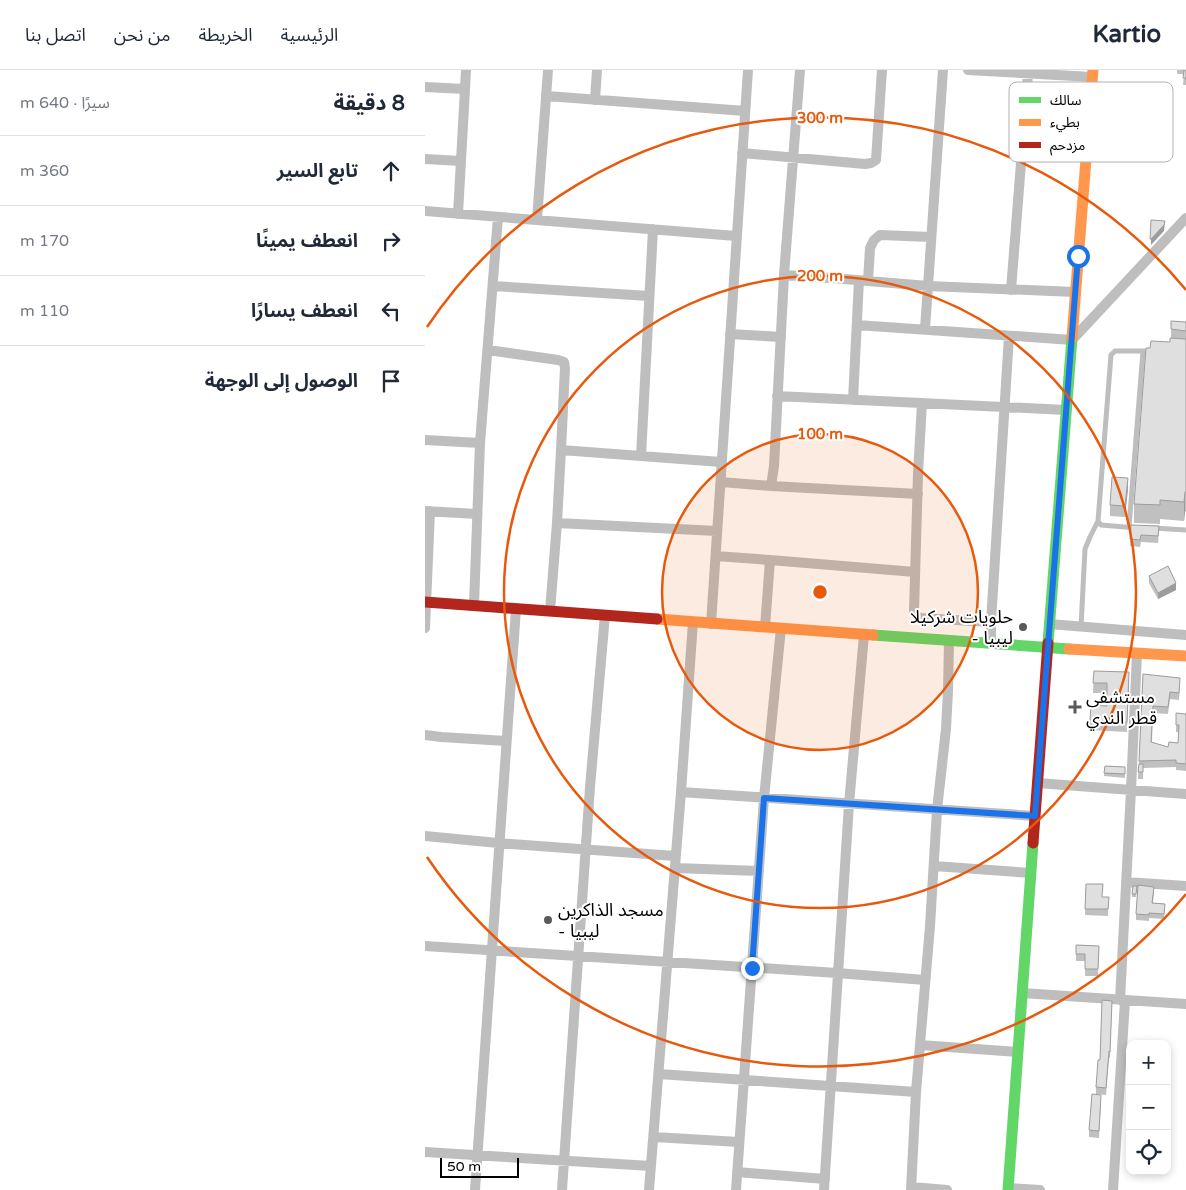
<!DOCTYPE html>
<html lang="ar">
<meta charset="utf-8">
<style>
body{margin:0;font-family:"Varela Round","Noto Sans Arabic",sans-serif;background:#f2f2f3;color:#1f2937;direction:rtl}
.controls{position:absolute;right:15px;bottom:15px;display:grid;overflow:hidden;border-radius:10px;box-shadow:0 2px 8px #0003}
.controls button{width:45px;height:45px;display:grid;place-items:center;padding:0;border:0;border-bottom:1px solid #e0e1e3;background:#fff;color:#1f2937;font:25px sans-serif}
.scale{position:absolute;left:15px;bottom:12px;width:79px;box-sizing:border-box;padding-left:5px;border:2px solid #000;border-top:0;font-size:14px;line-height:18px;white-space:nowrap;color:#000;-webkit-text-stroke:4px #fff;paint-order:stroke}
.stop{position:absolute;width:15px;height:15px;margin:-11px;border:4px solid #1a73e8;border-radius:50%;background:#fff}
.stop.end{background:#1a73e8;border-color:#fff;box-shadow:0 1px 5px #0008}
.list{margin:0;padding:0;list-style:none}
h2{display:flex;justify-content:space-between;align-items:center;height:65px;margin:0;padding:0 20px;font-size:21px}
h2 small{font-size:16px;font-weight:400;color:#747a83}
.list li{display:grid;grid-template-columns:32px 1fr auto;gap:15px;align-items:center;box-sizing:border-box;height:70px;padding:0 20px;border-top:1px solid #e0e1e3}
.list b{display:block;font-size:19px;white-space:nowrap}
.list em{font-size:16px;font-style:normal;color:#747a83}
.icon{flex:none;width:28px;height:28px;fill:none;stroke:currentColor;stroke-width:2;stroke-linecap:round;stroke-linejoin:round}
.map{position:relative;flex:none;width:761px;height:1120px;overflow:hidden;direction:ltr}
header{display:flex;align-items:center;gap:30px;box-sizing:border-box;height:70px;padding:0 25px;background:#fff;border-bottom:1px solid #e0e1e3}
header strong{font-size:24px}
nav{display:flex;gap:28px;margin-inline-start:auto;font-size:18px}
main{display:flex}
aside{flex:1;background:#fff}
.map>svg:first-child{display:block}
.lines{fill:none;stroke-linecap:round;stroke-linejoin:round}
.lane{stroke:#bebebe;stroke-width:5}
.street{stroke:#bebebe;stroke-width:10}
.fast{stroke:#63d668;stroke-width:11}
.slow{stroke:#ff974d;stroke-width:11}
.jam{stroke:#b3261e;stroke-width:11}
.wall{fill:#c0c0c0}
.shaded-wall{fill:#9c9c9c}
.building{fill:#dfdfdf;stroke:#9c9c9c}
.route{stroke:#1a73e8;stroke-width:6}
.ring{fill:none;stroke:#e8590c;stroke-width:2.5}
.poi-dot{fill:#595959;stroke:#fff;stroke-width:2}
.labels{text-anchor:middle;stroke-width:4;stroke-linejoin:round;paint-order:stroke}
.poi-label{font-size:18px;fill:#000;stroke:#fff;text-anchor:start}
.key{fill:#fff;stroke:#b2b2b2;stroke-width:1}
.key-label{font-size:14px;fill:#000}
.centre{fill:#e8590c;stroke:#fff;stroke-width:2.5}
.ring-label{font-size:15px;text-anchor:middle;font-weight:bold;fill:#e8590c;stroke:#fff;stroke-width:4;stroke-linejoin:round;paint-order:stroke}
</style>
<header>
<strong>Kartio</strong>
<nav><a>الرئيسية</a><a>الخريطة</a><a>من نحن</a><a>اتصل بنا</a></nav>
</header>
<main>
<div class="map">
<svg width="761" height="1120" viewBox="0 0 761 1120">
<rect width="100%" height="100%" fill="#fff"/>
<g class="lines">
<path class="lane" d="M704,457L718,281
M712,458L676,455L673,451L686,285L690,281H726
M728,458L761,460
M656,557L660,479L665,467L673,451"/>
<path class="street" d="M543,0L667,7
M0,17L40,19L33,144
M40,19L41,0
M122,26L320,41
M170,30L172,0
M317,83L440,94L446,93L451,90L457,0
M0,89L36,91
M0,141L311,166
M112,150L123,0
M359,205L407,208L503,216L650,222
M443,211L445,178L449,170L455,165L506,167
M68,216L224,226
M586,220L603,4
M432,255L647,270L761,148
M500,259L518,0
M305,264L356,267
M63,280L133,290L139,292L140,298L136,380L296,392
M352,326L641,340
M428,330L434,210
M497,333L493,404L489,542L491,545L495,548L566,552
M0,370L55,373
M216,386L228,159
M296,412L346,416L349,396L359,205L375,0
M346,416L493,424
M0,441L52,444
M132,453L292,461
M291,486L345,490L490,502
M49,535L55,373L73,147
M125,541L132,453L136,380
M286,554L323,0
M624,554L761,565
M340,557L345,490
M0,558L5,441
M566,573V552L584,266
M0,665L16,667L81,671
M612,713L761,724
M256,722L610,746
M0,766L73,773L250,786
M509,796L606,803
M250,798L334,801
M701,812L761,816
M0,876L412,903L500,910
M597,923L761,934
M695,930L706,720L712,583
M495,975L593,982
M234,1004L491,1022
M229,1067L314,1072
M0,1082L226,1096
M312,1102L400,1109
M487,1117L522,1120
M583,1118L615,1120
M50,1120L91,539
M137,1120L165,717L180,545
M224,1120L256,722L268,552
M311,1120L339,728L356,558
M399,1120L424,734L439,565
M486,1120L491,1022L505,856L512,740L521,659L523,621L524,571
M688,1120L700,931"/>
<path class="fast" d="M448,565L644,579
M623,573L647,268
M583,1120L608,773"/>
<path class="slow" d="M647,268L668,0
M232,549L448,565
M644,579L761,586"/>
<path class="jam" d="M0,532L232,549
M608,773L623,573"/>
</g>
<path class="wall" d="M752,0H761V15H758L759,4H752Z
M761,252V442L760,441L759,451L735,449V454L709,453V434L725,278L745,272L746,268V259Z
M703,418L700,447L685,446V435Z
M706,455L734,463L733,473L716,472L715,477L705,476Z
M724,506L751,520L733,529L724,513Z
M669,601L704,612L702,662L665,660V650L682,636V623H668Z
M718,604L755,615L754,630L745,629L743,644L728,643L727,672L743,677L753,673V662H751V655L761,644V701L751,700V697L718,698V709H713Z
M680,696L700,697V708L679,706Z
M661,814L678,827H684L683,846L660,845Z
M712,816L711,827H707V824Z
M729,822L728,833L740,834L739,849L724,848V851L711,850V844Z
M651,875L674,876L673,906H660V891H651Z
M687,931L685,988H684L681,1025L671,1024V1017L675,990Z
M676,1032L674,1068L664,1067V1060Z"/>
<path class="shaded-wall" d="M740,151L739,161L726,175V169Z
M703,408V418L700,447V436Z
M760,422V441L759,451V432Z
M751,513V520L733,529V523Z"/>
<path class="building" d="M759,0H761V8H758Z
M726,150L740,151L739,155L726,169H725Z
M746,251L761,252V261L746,259Z
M745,268L761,269V422H760L759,432L735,430V435L709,434L721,278H725L726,271L745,272Z
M687,407L703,408L700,436L685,435Z
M706,455L734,456L733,466L716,465L715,470L705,469Z
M743,496L751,513L733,523L724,506Z
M669,601L704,602L702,652L665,650L666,635L682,636V613H668Z
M718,604L755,608L754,623L745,622L743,637L728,636L726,672L743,677L744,672L753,673L754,655H751V643L761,644V694L751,693V690L714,691Z
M714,694H718V702H713Z
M680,696L700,697V704L679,703Z
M661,814H678L677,827H684L683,839H660Z
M713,815L729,817L727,833L740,834L739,844L724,843V845L711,844Z
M708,816H712L711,824H707Z
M651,875L674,876L673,899H660V884H651Z
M677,930L687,931L685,982L684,981L681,1018L671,1017L673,990H675Z
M667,1024L676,1025L674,1061L664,1060Z"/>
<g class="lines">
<path class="route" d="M327,898L339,728L610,746L653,186"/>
</g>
<circle cx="395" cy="522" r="158" fill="#e8590c" fill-opacity=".12"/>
<g class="ring">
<circle cx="395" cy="522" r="158"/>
<circle cx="395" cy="522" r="316"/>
<path d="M761 824A474 474 0 0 1 2 787M2 257A474 474 0 0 1 761 220"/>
</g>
<g class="poi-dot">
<circle cx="598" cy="557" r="5"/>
<path d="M647.5 629.5h5v5h5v5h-5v5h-5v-5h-5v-5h5z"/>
<circle cx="123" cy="850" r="5"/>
</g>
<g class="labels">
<g class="poi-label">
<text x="588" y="553" text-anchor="end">حلويات شركيلا<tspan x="588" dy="21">- ليبيا</tspan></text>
<text x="661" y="633">مستشفى<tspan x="661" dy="21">قطر الندي</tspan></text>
<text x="133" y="846">مسجد الذاكرين<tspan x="133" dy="21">- ليبيا</tspan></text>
</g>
</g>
<rect x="584" y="12" width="164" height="80" rx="8" class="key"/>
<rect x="594" y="27" width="22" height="6" fill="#63d668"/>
<rect x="594" y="49" width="22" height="7" fill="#ff974d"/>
<rect x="594" y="72" width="22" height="6" fill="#b3261e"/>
<g class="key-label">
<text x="625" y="35">سالك</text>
<text x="625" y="57">بطيء</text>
<text x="625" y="80">مزدحم</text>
</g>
<circle cx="395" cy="522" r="8" class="centre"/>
<g class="ring-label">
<text x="395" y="53">300 m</text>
<text x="395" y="211">200 m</text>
<text x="395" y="369">100 m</text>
</g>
</svg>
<div class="controls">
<button>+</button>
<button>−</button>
<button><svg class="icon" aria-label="locate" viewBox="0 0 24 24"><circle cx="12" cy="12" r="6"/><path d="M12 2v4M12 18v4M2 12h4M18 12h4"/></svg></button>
</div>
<div class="scale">50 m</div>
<div class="stop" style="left:653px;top:186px"></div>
<div class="stop end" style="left:327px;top:898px"></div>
</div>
<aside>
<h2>8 دقيقة<small>سيرًا · 640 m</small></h2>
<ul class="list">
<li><svg class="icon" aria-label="ahead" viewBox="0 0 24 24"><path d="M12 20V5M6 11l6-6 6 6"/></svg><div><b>تابع السير</b></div><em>360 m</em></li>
<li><svg class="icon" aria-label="right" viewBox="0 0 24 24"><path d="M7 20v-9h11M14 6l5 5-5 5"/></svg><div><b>انعطف يمينًا</b></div><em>170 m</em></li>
<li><svg class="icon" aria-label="left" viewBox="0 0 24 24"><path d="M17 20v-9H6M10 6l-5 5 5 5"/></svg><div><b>انعطف يسارًا</b></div><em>110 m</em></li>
<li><svg class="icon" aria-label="arrive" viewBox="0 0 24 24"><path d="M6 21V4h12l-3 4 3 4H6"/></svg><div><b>الوصول إلى الوجهة</b></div></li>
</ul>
</aside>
</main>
